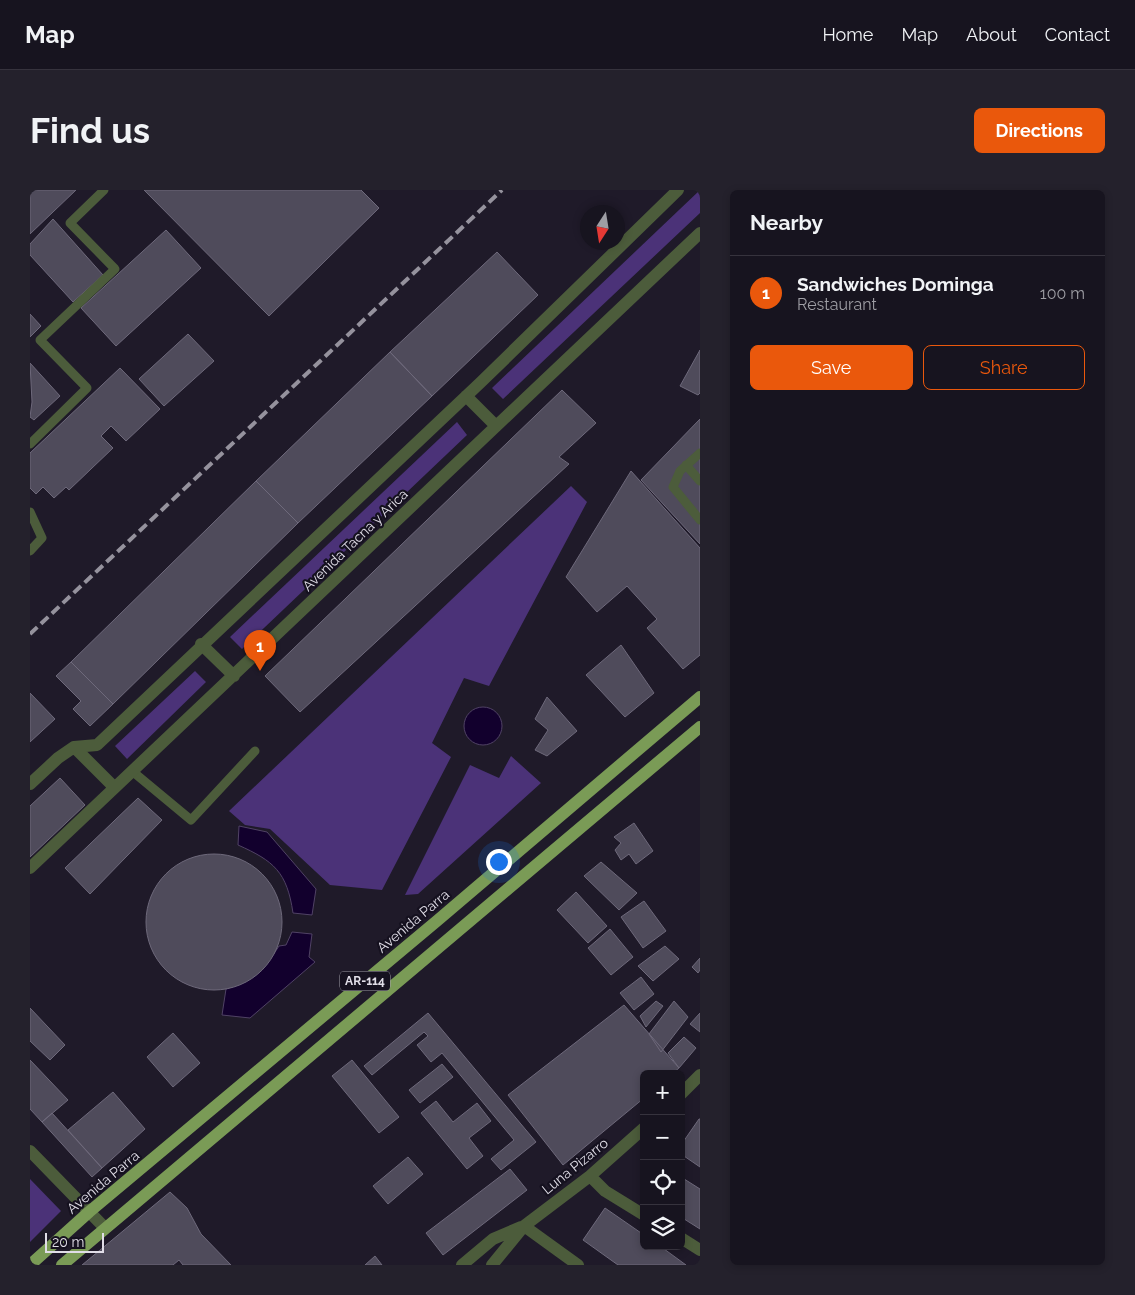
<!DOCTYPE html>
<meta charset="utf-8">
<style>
body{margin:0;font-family:Raleway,sans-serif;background:#24212c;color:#f1f3f6}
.controls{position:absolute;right:15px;bottom:15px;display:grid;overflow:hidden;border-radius:8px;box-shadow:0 2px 8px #0003}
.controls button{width:45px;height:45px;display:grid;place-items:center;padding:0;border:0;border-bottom:1px solid #36333d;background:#17141f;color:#f1f3f6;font:25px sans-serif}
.compass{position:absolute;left:550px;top:15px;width:45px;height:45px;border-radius:50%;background:#17141f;box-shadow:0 2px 8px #0003;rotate:192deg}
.scale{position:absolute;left:15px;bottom:12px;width:59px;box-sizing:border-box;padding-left:5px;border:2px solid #e0dde7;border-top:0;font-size:14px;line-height:18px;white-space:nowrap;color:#e0dde7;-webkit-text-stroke:4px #15111f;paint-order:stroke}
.you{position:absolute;left:468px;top:671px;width:18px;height:18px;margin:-12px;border:4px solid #fff;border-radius:50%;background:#1a73e8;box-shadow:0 0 0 8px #1a73e833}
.badge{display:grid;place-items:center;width:32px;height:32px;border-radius:50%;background:#ea580c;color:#fff;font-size:16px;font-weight:700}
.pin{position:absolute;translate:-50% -41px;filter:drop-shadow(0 1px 2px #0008)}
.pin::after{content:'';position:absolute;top:26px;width:18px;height:15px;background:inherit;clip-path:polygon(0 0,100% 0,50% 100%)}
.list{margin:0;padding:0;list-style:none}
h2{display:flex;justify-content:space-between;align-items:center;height:65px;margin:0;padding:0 20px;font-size:21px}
h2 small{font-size:16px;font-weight:400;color:#9e9ea4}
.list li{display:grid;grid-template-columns:32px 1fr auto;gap:15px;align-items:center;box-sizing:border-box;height:75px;padding:0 20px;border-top:1px solid #36333d}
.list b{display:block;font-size:19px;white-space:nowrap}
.list p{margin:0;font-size:16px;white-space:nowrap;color:#9e9ea4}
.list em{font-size:16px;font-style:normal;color:#9e9ea4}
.actions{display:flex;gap:10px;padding:15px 20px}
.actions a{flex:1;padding:11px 0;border:1px solid #ea580c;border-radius:8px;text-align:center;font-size:18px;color:#ea580c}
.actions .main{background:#ea580c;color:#fff}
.icon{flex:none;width:28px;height:28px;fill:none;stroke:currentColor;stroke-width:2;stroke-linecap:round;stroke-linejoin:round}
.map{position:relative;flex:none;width:670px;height:1075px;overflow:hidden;border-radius:8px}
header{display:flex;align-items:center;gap:30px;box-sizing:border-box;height:70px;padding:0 25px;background:#17141f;border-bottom:1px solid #36333d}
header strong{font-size:24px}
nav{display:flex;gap:28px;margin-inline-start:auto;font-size:18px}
.intro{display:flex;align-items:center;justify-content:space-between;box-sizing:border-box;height:120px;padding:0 30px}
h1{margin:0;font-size:35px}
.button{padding:12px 22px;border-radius:8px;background:#ea580c;color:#fff;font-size:18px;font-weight:700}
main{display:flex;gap:30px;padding:0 30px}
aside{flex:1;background:#17141f;border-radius:8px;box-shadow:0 2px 8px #0003}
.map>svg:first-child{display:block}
.green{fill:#4b3278}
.water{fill:#12002d;stroke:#504265}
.building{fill:#4f4b5b;stroke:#6e697b}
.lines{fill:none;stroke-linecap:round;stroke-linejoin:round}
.service{stroke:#4c5c3b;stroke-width:9}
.minor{stroke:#4c5c3b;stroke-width:12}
.tertiary{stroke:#4c5c3b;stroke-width:12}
.primary{stroke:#7a9b56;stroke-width:12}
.rail{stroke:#95929d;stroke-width:4;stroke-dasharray:10 5;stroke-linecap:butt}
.labels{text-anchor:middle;stroke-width:4.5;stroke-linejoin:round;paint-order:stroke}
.shield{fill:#15111f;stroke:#a3a0ab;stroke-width:1}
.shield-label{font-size:12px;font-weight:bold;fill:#e0dde7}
.street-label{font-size:14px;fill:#e0dde7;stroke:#15111f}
</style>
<header>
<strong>Map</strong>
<nav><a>Home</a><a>Map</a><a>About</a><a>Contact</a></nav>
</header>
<div class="intro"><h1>Find us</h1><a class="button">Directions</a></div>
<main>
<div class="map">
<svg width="670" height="1075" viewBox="0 0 670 1075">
<rect width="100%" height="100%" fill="#1f1a29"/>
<path class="green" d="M670,0V23L473,209L462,198Z
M427,232L437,245L212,459L200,447Z
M541,296L557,312L459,496L434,488L402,553L421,567L352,700L300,695L240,639L215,635L199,621Z
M165,481L176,492L97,569L85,556Z
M481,566L511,593L388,704L375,705L440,575L469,588Z
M0,989L31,1021L0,1052Z"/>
<path class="water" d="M434 536a19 19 0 1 1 38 0a19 19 0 1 1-38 0Z
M209,636L237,642L286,699L282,725L263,723C257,682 244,671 208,655Z
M262,742L282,744L279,767L285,772L220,828L192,825L196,799C224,789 233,781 249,756L256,755Z"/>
<path class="building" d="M0,0H46L0,44Z
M114,0H331L349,18L239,126Z
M23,29L73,85L43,112L0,65V54Z
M136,40L171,78L86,156L51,118Z
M467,62L508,105L402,206L360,162Z
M0,124L11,136L0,147Z
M158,144L184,171L134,216L109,189Z
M670,160V203L668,205L650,196Z
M360,162L402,206L268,333L226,291Z
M0,173L30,206L4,230L0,227L2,212Z
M90,178L130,219L96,251L81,236L71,246L83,258L39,300L36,297L24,308L13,297L6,304L0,298V263Z
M532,200L566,233L529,267L539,274L270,522L235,486Z
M670,229V354L611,290Z
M601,281L670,358V465L653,479L617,438L627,429L597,396L567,422L536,387Z
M226,291L268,333L83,514L41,472Z
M591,455L624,503L595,527L556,485Z
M41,472L83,514L60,536L43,519L51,511L26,486Z
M0,503L25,529L0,552Z
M517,507L547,541L517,566L505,560L518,540L505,529Z
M30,588L55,615L0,667V616Z
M108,608L132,630L60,704L35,678Z
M604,633L623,661L606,674L599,664L591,670L585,660L591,653L584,647Z
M116 732a68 68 0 1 1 136 0a68 68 0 1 1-136 0Z
M571,672L607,703L589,720L554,686Z
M546,702L577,736L558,753L527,720Z
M614,711L636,741L613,758L591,727Z
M580,739L603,767L581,785L558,758Z
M635,756L649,769L623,791L608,776Z
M670,768V780L668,783L662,777Z
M611,787L624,804L604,820L590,803Z
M626,811L633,816L616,837L610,826Z
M644,811L658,827L631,862L619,844Z
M594,815L649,878L642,884H614V908L533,975L478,905Z
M0,818L35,855L20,870L0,851Z
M398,823L506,952L471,980L461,969L484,950L412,863L401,872L387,855L398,846L394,842L342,885L334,876Z
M670,823V842L660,834Z
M143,843L170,873L143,897L117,867Z
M654,847L666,858L649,878L638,863Z
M0,870L38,910L12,932L0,919Z
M322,870L369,927L349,943L302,886Z
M412,874L423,887L390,913L379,900Z
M83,902L115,939L72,978L38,940Z
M406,911L423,932L447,913L461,931L439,948L453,966L437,979L391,923Z
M22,923L72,978L62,987L12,932Z
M669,929H670V977L651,964V955Z
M378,967L393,984L358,1014L343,996Z
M480,979L497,1000L413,1065L396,1043Z
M651,987L670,999V1039L651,1027Z
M140,1002L157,1018L171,1044L201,1075H153L149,1070L143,1075H52Z
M575,1018L614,1045V1056H630L656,1075H588L553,1050Z
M345,1066L352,1075H335Z"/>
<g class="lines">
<path class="service" d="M0,254L57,198L10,150L85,79L40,33L74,0
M670,263L650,281L643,297L670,330
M656,275L670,291
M0,322L12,348L0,361
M102,581L161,630L225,561"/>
<path class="minor" d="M436,206L466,236
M171,454L204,486
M44,557L84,597
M0,594L28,568L44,557L67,555L450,193L648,0
M0,678L670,43
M651,904L670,885
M560,986L575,1001L614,1025
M494,1036L548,1075
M651,1048L670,1060
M432,1075L463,1049L491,1037
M462,1075L494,1036L560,986L614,938"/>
<path class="tertiary" d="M0,961L75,1038"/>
<path class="primary" d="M0,1075L59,1022L408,730L670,507
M32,1075L670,537"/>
<path class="rail" d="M0,444L472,0"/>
</g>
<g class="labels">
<rect class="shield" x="310" y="781.5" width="50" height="19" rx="4"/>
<g class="shield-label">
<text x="335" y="795">AR-114</text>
</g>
<g class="street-label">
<text transform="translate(325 350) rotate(-44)" y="5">Avenida Tacna y Arica</text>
<text transform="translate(383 731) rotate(-40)" y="5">Avenida Parra</text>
<text transform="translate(545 976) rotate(-39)" y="5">Luna Pizarro</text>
<text transform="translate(73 992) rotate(-40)" y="5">Avenida Parra</text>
</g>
</g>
</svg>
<div class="controls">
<button>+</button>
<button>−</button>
<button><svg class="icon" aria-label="locate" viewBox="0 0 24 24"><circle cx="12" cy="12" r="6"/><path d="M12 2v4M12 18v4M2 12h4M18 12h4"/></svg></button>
<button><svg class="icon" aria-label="layers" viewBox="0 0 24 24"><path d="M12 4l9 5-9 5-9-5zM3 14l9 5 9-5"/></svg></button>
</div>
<svg class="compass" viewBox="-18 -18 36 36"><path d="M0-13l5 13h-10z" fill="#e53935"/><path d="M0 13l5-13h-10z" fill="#9e9ea4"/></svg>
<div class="scale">20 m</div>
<div class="you"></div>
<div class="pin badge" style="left:230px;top:481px">1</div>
</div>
<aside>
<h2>Nearby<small></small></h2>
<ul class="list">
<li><span class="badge">1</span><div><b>Sandwiches Dominga</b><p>Restaurant</p></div><em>100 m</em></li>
</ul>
<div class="actions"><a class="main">Save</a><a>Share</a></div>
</aside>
</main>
